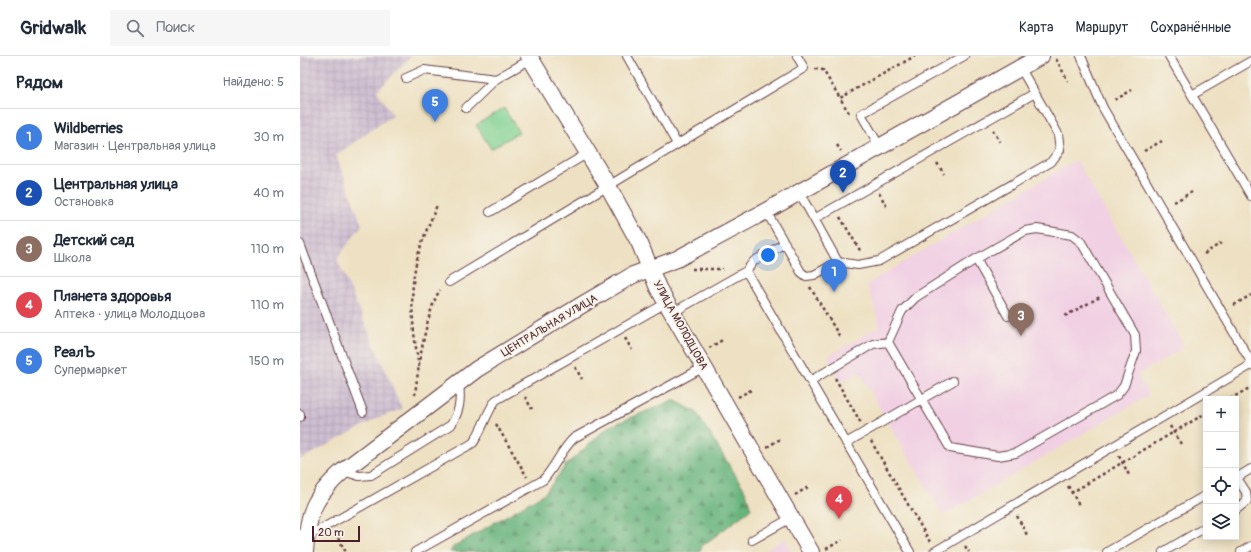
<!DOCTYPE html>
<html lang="ru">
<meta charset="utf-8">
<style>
body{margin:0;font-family:Pangolin,sans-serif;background:#f6f6f7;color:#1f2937}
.controls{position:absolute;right:12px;bottom:12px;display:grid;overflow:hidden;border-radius:0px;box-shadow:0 2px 10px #0003}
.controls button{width:36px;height:36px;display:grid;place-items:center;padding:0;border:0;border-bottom:1px solid #e0e1e3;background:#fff;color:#1f2937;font:20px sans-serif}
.scale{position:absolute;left:12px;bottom:10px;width:48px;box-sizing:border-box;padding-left:4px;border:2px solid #4a1f2b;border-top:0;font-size:11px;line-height:14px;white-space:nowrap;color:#4a1f2b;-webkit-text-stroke:3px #f7f3e8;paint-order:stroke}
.you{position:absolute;left:468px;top:199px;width:14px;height:14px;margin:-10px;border:3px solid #fff;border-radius:50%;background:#1a73e8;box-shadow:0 0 0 6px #1a73e833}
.badge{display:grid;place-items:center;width:26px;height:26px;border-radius:50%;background:#db2777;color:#fff;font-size:13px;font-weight:700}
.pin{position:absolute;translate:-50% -33px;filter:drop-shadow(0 1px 2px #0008)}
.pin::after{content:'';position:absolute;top:21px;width:14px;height:12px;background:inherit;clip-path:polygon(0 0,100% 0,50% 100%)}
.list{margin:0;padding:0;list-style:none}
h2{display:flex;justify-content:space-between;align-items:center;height:52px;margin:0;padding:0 16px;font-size:17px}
h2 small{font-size:13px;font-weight:400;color:#747a83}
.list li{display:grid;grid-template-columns:26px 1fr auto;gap:12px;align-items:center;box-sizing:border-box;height:56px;padding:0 16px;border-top:1px solid #e0e1e3}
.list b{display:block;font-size:15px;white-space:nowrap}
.list p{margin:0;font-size:13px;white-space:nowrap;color:#747a83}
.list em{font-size:13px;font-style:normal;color:#747a83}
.icon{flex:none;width:22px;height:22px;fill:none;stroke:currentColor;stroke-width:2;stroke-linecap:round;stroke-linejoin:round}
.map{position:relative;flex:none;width:951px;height:496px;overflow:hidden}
header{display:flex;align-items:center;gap:24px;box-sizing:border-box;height:56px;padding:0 20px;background:#fff;border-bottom:1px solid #e0e1e3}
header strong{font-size:19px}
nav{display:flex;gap:22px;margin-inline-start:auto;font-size:14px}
.search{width:280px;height:36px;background:#f6f6f7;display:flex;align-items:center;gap:10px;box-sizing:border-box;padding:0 14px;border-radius:0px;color:#747a83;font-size:15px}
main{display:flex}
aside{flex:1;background:#fff}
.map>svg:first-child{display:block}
.built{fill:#f1d0e4}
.industrial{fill:url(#industrial-grid)}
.forest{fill:url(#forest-firs);stroke:#596a54}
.park{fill:#81d293;stroke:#66785f}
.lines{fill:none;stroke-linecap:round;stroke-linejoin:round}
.service-casing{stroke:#633c42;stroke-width:10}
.minor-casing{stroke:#633c42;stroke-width:18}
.path{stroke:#633c42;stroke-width:2.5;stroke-dasharray:3 3;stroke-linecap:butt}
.service{stroke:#fff;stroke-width:8}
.minor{stroke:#fff;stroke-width:16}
.labels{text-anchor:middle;stroke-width:4;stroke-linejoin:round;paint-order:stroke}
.street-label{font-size:11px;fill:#4a1f2b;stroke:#f7f3e8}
</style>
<header>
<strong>Gridwalk</strong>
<div class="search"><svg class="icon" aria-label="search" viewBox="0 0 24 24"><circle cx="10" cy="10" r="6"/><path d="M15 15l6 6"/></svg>Поиск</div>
<nav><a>Карта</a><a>Маршрут</a><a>Сохранённые</a></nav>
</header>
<main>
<aside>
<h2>Рядом<small>Найдено: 5</small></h2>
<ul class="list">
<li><span class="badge" style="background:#3f7fe0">1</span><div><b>Wildberries</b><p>Магазин · Центральная улица</p></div><em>30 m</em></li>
<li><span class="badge" style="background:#1a4fb4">2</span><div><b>Центральная улица</b><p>Остановка</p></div><em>40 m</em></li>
<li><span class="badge" style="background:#8d6e63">3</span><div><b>Детский сад</b><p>Школа</p></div><em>110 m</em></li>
<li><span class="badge" style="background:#e0444e">4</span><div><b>Планета здоровья</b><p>Аптека · улица Молодцова</p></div><em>110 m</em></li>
<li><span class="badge" style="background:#3f7fe0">5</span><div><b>РеалЪ</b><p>Супермаркет</p></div><em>150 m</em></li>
</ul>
</aside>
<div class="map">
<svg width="951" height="496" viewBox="0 0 951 496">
<defs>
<pattern id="industrial-grid" width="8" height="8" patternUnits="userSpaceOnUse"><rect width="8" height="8" fill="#cebed1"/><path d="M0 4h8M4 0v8" fill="none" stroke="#b2a3b4"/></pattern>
<pattern id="forest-firs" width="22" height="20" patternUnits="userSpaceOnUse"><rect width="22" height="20" fill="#68b47d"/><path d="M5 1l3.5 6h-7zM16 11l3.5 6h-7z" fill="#589267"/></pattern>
</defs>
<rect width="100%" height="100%" fill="#f7f3e8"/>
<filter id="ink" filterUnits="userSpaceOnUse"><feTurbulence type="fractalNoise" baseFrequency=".025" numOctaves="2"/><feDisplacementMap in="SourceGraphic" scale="8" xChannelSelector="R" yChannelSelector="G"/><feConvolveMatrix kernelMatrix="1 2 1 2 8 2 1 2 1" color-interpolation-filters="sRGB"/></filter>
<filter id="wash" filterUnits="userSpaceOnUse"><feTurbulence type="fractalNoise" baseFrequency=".012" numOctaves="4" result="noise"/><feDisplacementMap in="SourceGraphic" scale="16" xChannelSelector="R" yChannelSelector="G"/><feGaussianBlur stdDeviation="0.9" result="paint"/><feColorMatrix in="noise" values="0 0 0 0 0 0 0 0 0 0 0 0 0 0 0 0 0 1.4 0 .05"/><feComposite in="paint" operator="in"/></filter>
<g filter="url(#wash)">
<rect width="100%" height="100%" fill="#eee1c3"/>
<path class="built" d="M776,104L885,291L837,319L849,339L643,460L559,316L542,326L527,301L580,270L567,228Z
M485,483L492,496H463Z"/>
<path class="industrial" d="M0,0H111L77,35L93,59L36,99L62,169L37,203L102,353L76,363L0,404Z"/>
<path class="forest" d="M374,344L396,356L446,436L451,453L402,490L400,496H150L153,491L245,437L266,409L308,371Z"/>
<path class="park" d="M204,52L219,76L191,93L176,69Z"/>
</g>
<g filter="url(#ink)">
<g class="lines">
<defs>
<path id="service" d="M327,0L377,88
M781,0L803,52L951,306
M869,0L951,140
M106,22L124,14L196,23L231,3
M892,39L951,5
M166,52L196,23
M580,91L561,58L664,0
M466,155L501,216L506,220L514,219L538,206L499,136
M190,156L288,97
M514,163L735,37
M737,173L772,179L781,186L835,279L836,295L824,330L817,339L716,397L698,400L650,392L588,286L602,255L616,241L676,203L725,175Z
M0,188L63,356
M676,203L708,260
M538,206L558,209L579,205L751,106L760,94L758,78L720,11
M446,215L610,496
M149,226L504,12L497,0
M372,257L446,215L454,205L485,187
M510,325L573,288L588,286
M0,358V361
M546,387L653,325
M43,415L59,420L71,419L151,369C160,355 161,344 159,327
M936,422L951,413
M936,454L947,445L946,436L937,422
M7,481L173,387C183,373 186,357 196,344L366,247
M452,484L491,462
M115,496L243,424C255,411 261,394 274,382L404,311
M634,496L951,309
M807,496L906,439
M863,496L906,471
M941,496L951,490"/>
<path id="minor" d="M229,0L308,130L340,188L358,232L511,496
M5,496C8,456 13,442 43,415L177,313L285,247L333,219L377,203L466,155L741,0"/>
</defs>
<use href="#service" class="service-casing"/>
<use href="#minor" class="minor-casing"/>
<path class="path" d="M756,3L768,25
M515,13L523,14L540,42
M815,44L832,34
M549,57L540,42L615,0
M693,74L700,86
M537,89L541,95
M844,95L862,85
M637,107L644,118
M579,137L587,151
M874,146L892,136
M540,161L561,196
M904,198L921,187
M392,213H423
M510,231L540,281
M934,249L951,239
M765,260L800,241
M325,282L332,294
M409,292L424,283
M119,311C112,270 107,227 122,187C126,174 132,162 137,149
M275,311L282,323
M535,322L561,367
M115,339C118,313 126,255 140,234
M225,341L232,353
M438,341L453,333
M930,343L951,331
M196,368L227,421
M870,370L881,388
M571,385L630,486
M467,391L482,382
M819,400L829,419
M768,430L779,449
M771,437L906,357
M495,439L510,430
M717,460L727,479
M35,477L46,496
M665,490L669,496
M526,493L542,484"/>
<use href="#service" class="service"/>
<use href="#minor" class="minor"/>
</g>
</g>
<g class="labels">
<g class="street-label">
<text transform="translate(249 269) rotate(-31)" y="4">ЦЕНТРАЛЬНАЯ УЛИЦА</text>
<text transform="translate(381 269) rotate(61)" y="4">УЛИЦА МОЛОДЦОВА</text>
</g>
</g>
</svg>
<div class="controls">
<button>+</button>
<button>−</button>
<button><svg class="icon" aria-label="locate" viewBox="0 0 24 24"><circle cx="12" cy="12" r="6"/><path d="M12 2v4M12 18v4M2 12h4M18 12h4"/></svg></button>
<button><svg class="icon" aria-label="layers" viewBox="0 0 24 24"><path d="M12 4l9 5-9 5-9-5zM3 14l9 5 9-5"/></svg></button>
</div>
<div class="scale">20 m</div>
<div class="you"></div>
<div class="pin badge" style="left:534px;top:236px;background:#3f7fe0">1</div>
<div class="pin badge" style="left:543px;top:137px;background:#1a4fb4">2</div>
<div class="pin badge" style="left:721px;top:280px;background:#8d6e63">3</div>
<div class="pin badge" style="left:539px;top:463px;background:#e0444e">4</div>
<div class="pin badge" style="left:135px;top:66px;background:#3f7fe0">5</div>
</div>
</main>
